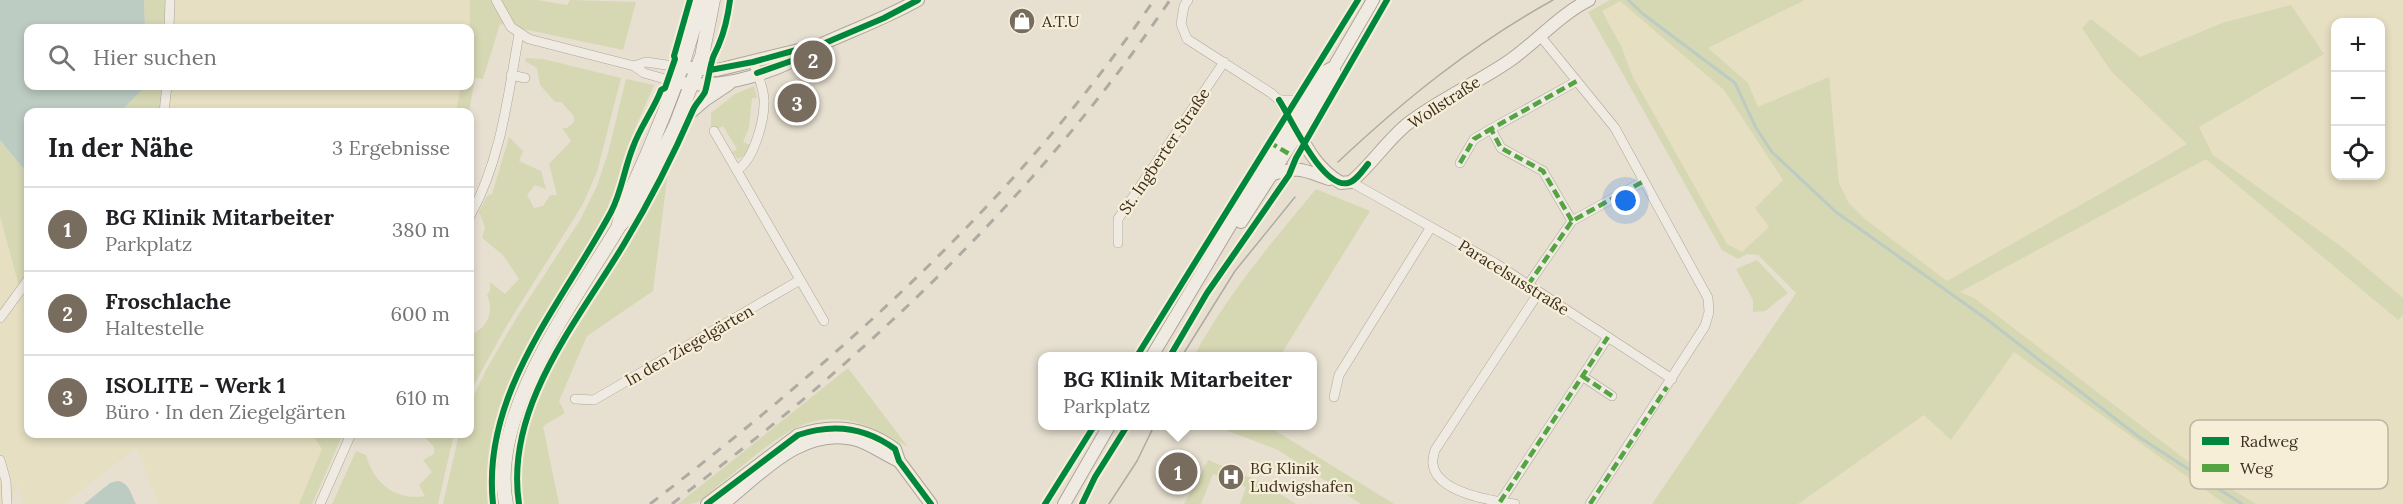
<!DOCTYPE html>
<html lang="de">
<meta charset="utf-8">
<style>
body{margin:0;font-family:Lora,serif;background:#f2f2f2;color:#202124}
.controls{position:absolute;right:18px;top:18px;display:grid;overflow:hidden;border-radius:12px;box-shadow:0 3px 9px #0003}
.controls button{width:54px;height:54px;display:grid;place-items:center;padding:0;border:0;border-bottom:2px solid #e0e0e0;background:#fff;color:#202124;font:30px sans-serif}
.you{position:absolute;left:1626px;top:201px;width:21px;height:21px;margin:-15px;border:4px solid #fff;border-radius:50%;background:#1a73e8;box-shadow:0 0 0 9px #1a73e833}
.badge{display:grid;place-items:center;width:39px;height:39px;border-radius:50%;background:#786c5e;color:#fff;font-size:20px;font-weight:700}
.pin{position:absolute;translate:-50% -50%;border:3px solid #fff;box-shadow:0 2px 6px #0006}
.popup{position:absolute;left:1038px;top:352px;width:279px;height:78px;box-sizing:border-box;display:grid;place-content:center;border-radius:12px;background:#fff;filter:drop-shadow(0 2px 4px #0005);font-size:20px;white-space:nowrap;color:#757577}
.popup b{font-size:22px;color:#202124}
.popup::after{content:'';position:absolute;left:50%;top:100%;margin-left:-12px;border:12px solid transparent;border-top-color:#fff}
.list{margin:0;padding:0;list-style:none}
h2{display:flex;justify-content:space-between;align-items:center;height:78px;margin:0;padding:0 24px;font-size:26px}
h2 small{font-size:20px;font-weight:400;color:#757577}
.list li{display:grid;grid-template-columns:39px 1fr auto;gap:18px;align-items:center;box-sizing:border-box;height:84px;padding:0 24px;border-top:2px solid #e0e0e0}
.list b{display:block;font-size:22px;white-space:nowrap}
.list p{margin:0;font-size:20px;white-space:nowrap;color:#757577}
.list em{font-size:20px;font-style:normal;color:#757577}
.icon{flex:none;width:33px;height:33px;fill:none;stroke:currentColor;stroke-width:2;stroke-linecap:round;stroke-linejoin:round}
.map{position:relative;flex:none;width:2403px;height:504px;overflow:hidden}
.search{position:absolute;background:#fff;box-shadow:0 3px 9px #0003;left:24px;top:24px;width:450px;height:66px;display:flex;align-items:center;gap:15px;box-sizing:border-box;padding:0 21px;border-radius:12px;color:#757577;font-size:22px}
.panel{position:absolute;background:#fff;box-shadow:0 3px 9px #0003;left:24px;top:108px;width:450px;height:330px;border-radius:12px}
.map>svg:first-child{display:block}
.farmland{fill:#e6dfc2;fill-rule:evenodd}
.green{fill:#d6d7b3;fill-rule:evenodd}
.water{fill:#bcccc2}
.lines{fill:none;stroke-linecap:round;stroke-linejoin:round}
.stream{stroke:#bcccc2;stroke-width:3}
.minor-casing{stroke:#ada599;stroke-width:10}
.tertiary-casing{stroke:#ada599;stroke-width:14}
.secondary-casing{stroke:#9c958a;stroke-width:15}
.minor{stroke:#efebe3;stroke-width:9}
.tertiary{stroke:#efebe3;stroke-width:12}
.secondary{stroke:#efebe3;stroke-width:14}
.tram{stroke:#afaaa2;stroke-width:1.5}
.rail{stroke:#afaaa2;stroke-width:3;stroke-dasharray:10 10;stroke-linecap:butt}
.quiet{stroke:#54a441;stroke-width:4.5;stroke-dasharray:9 4.5;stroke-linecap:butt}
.cycleway-casing{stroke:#f7eed8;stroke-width:10}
.cycleway{stroke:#00873e;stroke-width:6}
.labels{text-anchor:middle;stroke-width:4.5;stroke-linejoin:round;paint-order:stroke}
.poi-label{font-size:16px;fill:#3d2e20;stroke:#f7eed8;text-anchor:start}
.street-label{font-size:16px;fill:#3d2e20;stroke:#f7eed8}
.key{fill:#f7eed8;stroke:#bfb4a1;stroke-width:1.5}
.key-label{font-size:16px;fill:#3d2e20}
</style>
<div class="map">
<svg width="2403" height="504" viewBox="0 0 2403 504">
<rect width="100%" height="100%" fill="#e7e0d1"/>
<path class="farmland" d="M167,0H470V31V28H166Z
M1805,0H2403V298L2342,247L2213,155L2199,127L2324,54L2291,5L2222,23L2140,57L2091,19L2111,71L2187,143L1947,281L1865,219L1848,202L1839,183L1758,107L1748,83L1708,48ZM2336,22H2380V176H2336Z
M1620,1L1724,90L1783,181L1755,208L1769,227L1742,252L1727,244L1633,77L1621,46L1602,11Z
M164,86H461L456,112H161Z
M2206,158L2397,320L2403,315V504H2256L2194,466L1974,299L1959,293Z
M0,216L19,286L28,276V434H312L322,449L299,504H159L136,448L64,504H24L17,485L10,504H0Z
M2014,351L2225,504H1798L1924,415L1951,440Z"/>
<path class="green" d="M144,0H167L166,28H145Z
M470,0H537L567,5L570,0L636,2L623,50L500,24L483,79L475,78L469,112H456L461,86H470Z
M1610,0H1805L1708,48L1748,83L1758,107L1829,77L1839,183L1848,202L1865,219L1947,281L2187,144L2111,71L2082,28L2091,19L2140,57L2222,23L2291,5L2324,54L2199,127L2213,155L2342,247L2403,298V315L2398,320L2206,159L1960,292L1974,298L2194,466L2256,504H2225L2014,352L1951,440L1924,415L1798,504H1652L1796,293L1758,255L1747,254L1738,259L1722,250L1588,12ZM1620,1L1724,90L1783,180L1755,208L1769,227L1742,252L1727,244L1633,77L1621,46L1602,11Z
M526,58L543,59L621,78L597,172L583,204L507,325L470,392V335C487,328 495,312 487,295L490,291V282L505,294L519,279L503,255L482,238L485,227L479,212L487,196L492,194L509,137L523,151L519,161L541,171L546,189L535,185L527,195L534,208L543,206L550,195H557L549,164L571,141L562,128H567L574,122V116L561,102H555L540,85L537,68L525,61Z
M626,79L654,85C645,106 635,127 628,149C621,167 620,188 611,206C562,300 477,390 489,504H443L459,434H470V403L486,370L517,317L580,220L597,186L608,153Z
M143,86H164L161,112H120L142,90Z
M754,86L757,98H752L749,128L743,142L750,145L745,155L738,159L732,152L737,149L723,126L714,131L711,130V113L735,94Z
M0,140L22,167L28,170V276L19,286L0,216Z
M668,171L653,291L587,336L559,401L565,413L543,426L559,504H522C507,423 566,347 605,282C627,245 649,209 668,171Z
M1316,189L1370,211L1280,356H1194C1227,295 1271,243 1316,189Z
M1757,260L1788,293L1765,311L1753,312V300L1736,269Z
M848,368L908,447C822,393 794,424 725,480C716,487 706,498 696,503C691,504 683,504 678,504Z
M1215,426H1268L1394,504H1361L1278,450Z
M312,434H343L312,504H299L322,449Z
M422,434H454L438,504H332L356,451L366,455C373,483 396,501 425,496L419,485L432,472L423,460L434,454V447Z
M1208,460L1263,483L1296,504H1240L1246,487L1213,474L1201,504H1184Z"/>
<path class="water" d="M0,0H144L145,28H28V86H143L142,90L120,112H28V170L22,167L0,140Z
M117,481C129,482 131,494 136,504H84L110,483Z"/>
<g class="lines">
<path class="stream" d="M1628,0L1643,14L1735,83L1756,128L1772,152L1836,212L1985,318L2139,437L2242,504"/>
<defs>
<path id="minor" d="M496,0L511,27L529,39L634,66L644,73L675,82
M1188,0L1184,6L1181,24L1187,39L1271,93L1279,100L1293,122
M169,28L170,0
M1541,37L1615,128L1708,298L1709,312L1705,326L1590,504
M634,66L646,62L680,67
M511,75L525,78
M1279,100H1296L1310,96
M164,112L167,86
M714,131L824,321
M1460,163L1474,139L1491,129
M737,170C754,160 765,119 764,99C763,87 758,74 753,62
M1351,182L1495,263L1672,379
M470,216C501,160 508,96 519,34
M1572,221L1543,171L1501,148L1491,129L1577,81
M1118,243V219L1224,62
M1528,285L1572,221L1644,181
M0,318L28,280
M1582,376L1612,396
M1334,397L1339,375L1431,227
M575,399L594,400L800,280
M0,460L6,481L7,504
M1500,502L1608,337
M320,504L351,434
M1515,504C1493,501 1436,493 1433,464C1432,460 1434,454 1435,450L1539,292"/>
<path id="tertiary" d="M680,67L717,70L811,47
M675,82C715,90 760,77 797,59C805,55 812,49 820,45C853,30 886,18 918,0
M1293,122C1306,147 1316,168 1341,183L1351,182C1371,165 1386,142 1406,125C1439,99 1478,83 1512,59C1538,40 1561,14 1589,0
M676,125L705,100L729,84
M1273,174C1299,166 1303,170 1329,179
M1241,222L1334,77V67L1373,0
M1152,356L1277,147L1326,71L1334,67
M707,504L798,435C833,423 865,427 895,449L899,461L931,504
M723,504C760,475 801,427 853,439C870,443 883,454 899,461
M1064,504L1109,426"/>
<path id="secondary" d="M619,224C626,200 637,178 647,155C668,105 689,53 700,0
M506,504C488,414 575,300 619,226L635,209L676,125L702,56L713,0"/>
</defs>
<use href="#minor" class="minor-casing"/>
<use href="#tertiary" class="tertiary-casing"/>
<use href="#secondary" class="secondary-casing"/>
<use href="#minor" class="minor"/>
<use href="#tertiary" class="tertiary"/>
<use href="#secondary" class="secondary"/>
<path class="tram" d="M1338,162C1404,100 1473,44 1553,0
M1182,356L1235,271L1295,197
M1109,504L1137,461L1154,426"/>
<path class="rail" d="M650,504C841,357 1017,200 1154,0
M672,504C724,463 777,423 827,379C956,267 1074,142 1170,0"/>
<path class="quiet" d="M1269,142L1296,158
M1460,163L1474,139L1491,129
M1572,221L1543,171L1501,148L1491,129L1577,81
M1528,285L1572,221L1644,181
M1582,376L1612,396
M1500,502L1608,337
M1590,504L1667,387"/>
<defs>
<path id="cycleway" d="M710,70L753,62L800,49
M757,73L797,59L818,46L884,18L918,0
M1279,100C1291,118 1322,189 1348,183C1356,181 1363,170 1368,164
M1137,356L1358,0
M1170,356L1207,293L1289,175L1296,158L1387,0
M493,504C481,393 562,304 611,212C622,191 624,169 633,147C640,127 654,109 661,90L665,88L675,59L674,56L690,0
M519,504C504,407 578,321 624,244C650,201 673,156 693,110C696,103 702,98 705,92C708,82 709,71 712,61C713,55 717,50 719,44C725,30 728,15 730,0
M707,504L798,435C833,423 865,427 895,449L899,461L931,504
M1045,504L1094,426
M1082,504L1095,477L1127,426"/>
</defs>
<use href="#cycleway" class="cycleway-casing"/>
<use href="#cycleway" class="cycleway"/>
</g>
<defs>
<symbol id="shop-disc" viewBox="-11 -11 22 22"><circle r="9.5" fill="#786c5e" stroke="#f7eed8"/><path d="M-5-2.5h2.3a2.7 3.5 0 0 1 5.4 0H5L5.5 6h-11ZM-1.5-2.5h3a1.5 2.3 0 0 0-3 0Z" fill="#fff"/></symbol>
<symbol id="hospital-disc" viewBox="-11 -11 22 22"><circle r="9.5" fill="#786c5e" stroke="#f7eed8"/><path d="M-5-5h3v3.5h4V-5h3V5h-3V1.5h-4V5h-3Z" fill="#fff"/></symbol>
</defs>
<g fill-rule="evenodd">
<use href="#shop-disc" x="1007" y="6" width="30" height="30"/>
<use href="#hospital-disc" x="1216" y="462" width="30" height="30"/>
</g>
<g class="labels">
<g class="poi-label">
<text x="1042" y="27">A.T.U</text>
<text x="1250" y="474">BG Klinik<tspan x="1250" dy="18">Ludwigshafen</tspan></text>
</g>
<g class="street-label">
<text transform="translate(1444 102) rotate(-33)" y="6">Wollstraße</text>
<text transform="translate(1164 151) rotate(-56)" y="6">St. Ingberter Straße</text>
<text transform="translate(1514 277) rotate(32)" y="6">Paracelsusstraße</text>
<text transform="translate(689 345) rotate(-30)" y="6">In den Ziegelgärten</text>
</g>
</g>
<rect x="2190" y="420" width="198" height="69" rx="9" class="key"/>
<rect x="2202" y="437" width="27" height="8" fill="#00873e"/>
<rect x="2202" y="464" width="27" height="8" fill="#54a441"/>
<g class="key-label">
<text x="2240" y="447">Radweg</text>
<text x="2240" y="474">Weg</text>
</g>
</svg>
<div class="controls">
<button>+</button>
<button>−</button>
<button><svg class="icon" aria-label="locate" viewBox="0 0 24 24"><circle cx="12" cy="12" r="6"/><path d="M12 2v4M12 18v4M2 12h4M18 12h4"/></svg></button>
</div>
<div class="you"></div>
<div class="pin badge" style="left:1178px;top:472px">1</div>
<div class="popup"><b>BG Klinik Mitarbeiter</b>Parkplatz</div>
<div class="pin badge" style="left:813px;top:60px">2</div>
<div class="pin badge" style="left:797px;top:103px">3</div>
<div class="search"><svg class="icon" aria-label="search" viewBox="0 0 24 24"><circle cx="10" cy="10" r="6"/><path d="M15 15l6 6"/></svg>Hier suchen</div>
<section class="panel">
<h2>In der Nähe<small>3 Ergebnisse</small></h2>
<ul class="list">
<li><span class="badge">1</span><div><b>BG Klinik Mitarbeiter</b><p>Parkplatz</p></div><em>380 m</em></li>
<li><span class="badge">2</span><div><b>Froschlache</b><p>Haltestelle</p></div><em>600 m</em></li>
<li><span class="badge">3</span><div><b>ISOLITE - Werk 1</b><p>Büro · In den Ziegelgärten</p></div><em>610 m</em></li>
</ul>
</section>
</div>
